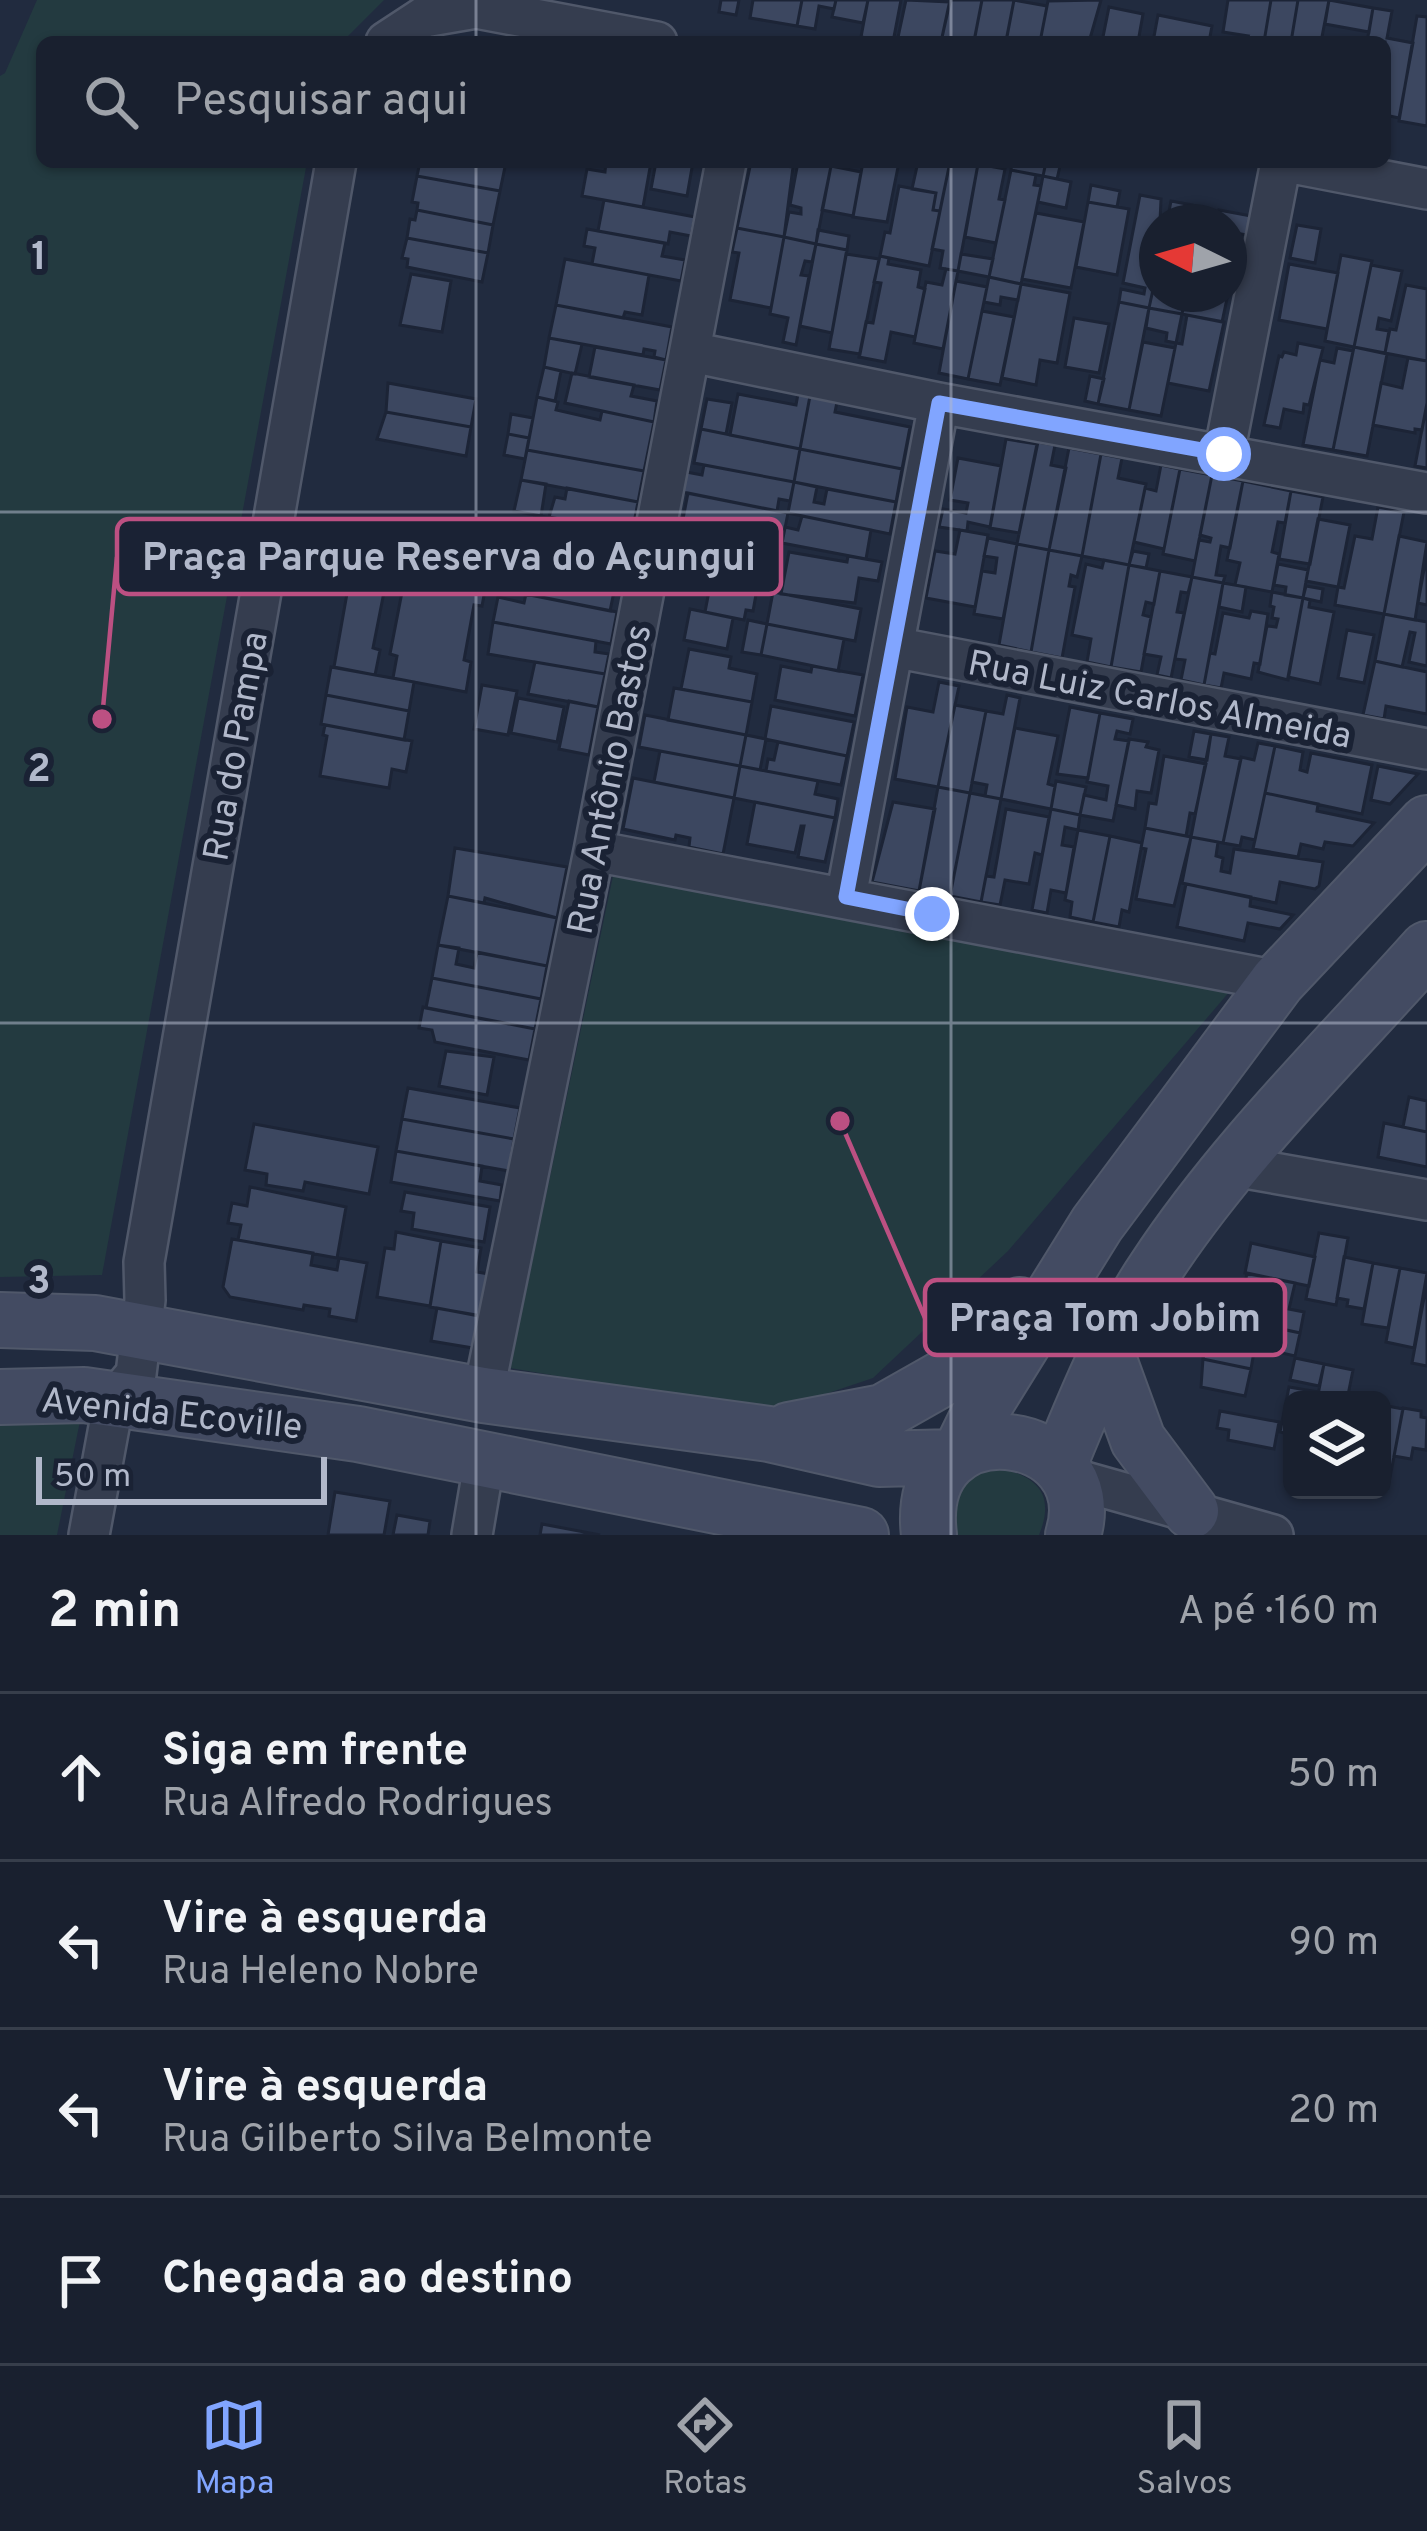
<!DOCTYPE html>
<html lang="pt">
<meta charset="utf-8">
<style>
body{margin:0;font-family:Overpass,sans-serif;background:#262d3b;color:#f1f3f6}
.controls{position:absolute;right:36px;bottom:36px;display:grid;overflow:hidden;border-radius:18px;box-shadow:0 3px 9px #0004}
.controls button{width:108px;height:108px;display:grid;place-items:center;padding:0;border:0;border-bottom:3px solid #373e4b;background:#19202f;color:#f1f3f6;font:60px sans-serif}
.compass{position:absolute;left:1139px;top:204px;width:108px;height:108px;border-radius:50%;background:#19202f;box-shadow:0 3px 9px #0004;rotate:275deg}
.scale{position:absolute;left:36px;bottom:30px;width:291px;box-sizing:border-box;padding-left:12px;border:6px solid #b1b8ca;border-top:0;font-size:33px;line-height:42px;white-space:nowrap;color:#b1b8ca;-webkit-text-stroke:9px #1a2234;paint-order:stroke}
.stop{position:absolute;width:36px;height:36px;margin:-27px;border:9px solid #81a5ff;border-radius:50%;background:#fff}
.stop.end{background:#81a5ff;border-color:#fff;box-shadow:0 3px 12px #0008}
.list{margin:0;padding:0;list-style:none}
h2{display:flex;justify-content:space-between;align-items:center;height:156px;margin:0;padding:0 48px;font-size:51px}
h2 small{font-size:39px;font-weight:400;color:#9fa3aa}
.list li{display:grid;grid-template-columns:78px 1fr auto;gap:36px;align-items:center;box-sizing:border-box;height:168px;padding:0 48px;border-top:3px solid #373e4b}
.list b{display:block;font-size:45px;white-space:nowrap}
.list p{margin:0;font-size:39px;white-space:nowrap;color:#9fa3aa}
.list em{font-size:39px;font-style:normal;color:#9fa3aa}
.icon{flex:none;width:66px;height:66px;fill:none;stroke:currentColor;stroke-width:2;stroke-linecap:round;stroke-linejoin:round}
.map{position:relative;flex:none;width:1427px;height:1535px;overflow:hidden}
.search{position:absolute;background:#19202f;box-shadow:0 3px 9px #0004;left:36px;right:36px;top:36px;height:132px;display:flex;align-items:center;gap:30px;box-sizing:border-box;padding:0 42px;border-radius:18px;color:#9fa3aa;font-size:45px}
.sheet{height:828px;background:#19202f}
nav{display:flex;justify-content:space-around;align-items:center;box-sizing:border-box;height:168px;border-top:3px solid #373e4b;background:#19202f;font-size:33px;color:#9fa3aa}
nav a{display:grid;justify-items:center;gap:6px}
nav .on{color:#81a5ff}
.map>svg:first-child{display:block}
.green{fill:#233a40}
.building{fill:#3c4760;stroke:#1c2436;stroke-width:3}
.lines{fill:none;stroke-linecap:round;stroke-linejoin:round}
.street-casing{stroke:#50586a;stroke-width:44}
.secondary-casing{stroke:#50586a;stroke-width:58}
.street{stroke:#353d4f;stroke-width:39}
.secondary{stroke:#434b62;stroke-width:54}
.route{stroke:#81a5ff;stroke-width:15}
.grid{fill:none;stroke:#b1b8ca;stroke-width:3;stroke-opacity:0.55}
.labels{text-anchor:middle;stroke-width:12;stroke-linejoin:round;paint-order:stroke}
.street-label{font-size:36px;fill:#b1b8ca;stroke:#1a2234}
.grid-label{font-size:39px;text-anchor:middle;font-weight:bold;fill:#b1b8ca;stroke:#1a2234;stroke-width:12;stroke-linejoin:round;paint-order:stroke}
.leader{fill:none;stroke:#bc5082;stroke-width:4.5}
.callout-dot{fill:#bc5082;stroke:#1a2234;stroke-width:4.5}
.callout{fill:#1a2234;stroke:#bc5082;stroke-width:4.5}
.callout-label{font-size:39px;text-anchor:middle;font-weight:bold;fill:#b1b8ca}
</style>
<div class="map">
<svg width="1427" height="1535" viewBox="0 0 1427 1535">
<rect width="100%" height="100%" fill="#212b3f"/>
<path class="green" d="M37,0H384L342,42H42V162H307L102,1275L0,1277V76L5,73Z
M613,876L1230,991L1008,1251L873,1378L772,1412L510,1368Z
M80,1421L57,1535H0V1422Z
M981,1462C1020,1473 1061,1481 1039,1535H946L944,1495Z"/>
<path class="building" d="M721,0H739L736,15L719,12Z
M753,0H802L797,26L750,18Z
M802,0H836L834,9L819,6L815,29L797,26Z
M836,0H868L863,23L832,17Z
M868,0H901L893,42L861,37Z
M906,0L950,2L941,42H897Z
M950,0H982L974,42H941Z
M982,0H1014L1006,42L974,41Z
M1014,0L1047,6L1040,42L1006,41Z
M1101,0L1089,42H1040L1048,1Z
M1228,0H1271L1264,42H1245L1248,36L1223,32Z
M1271,0H1298L1291,42H1264Z
M1298,0H1329L1321,42H1291Z
M1329,0L1373,8L1369,32L1325,24Z
M1109,7L1143,14L1138,42H1102Z
M1373,8L1392,11L1387,38L1413,43L1399,118L1385,115V42H1367Z
M1158,15L1212,26L1209,42H1153Z
M1417,16L1427,17V126L1399,121Z
M420,162H506L500,191L417,176Z
M606,162H651L643,207L582,196L587,169L605,172Z
M656,162H693L687,196L651,189Z
M751,162L793,167L784,237L737,228Z
M798,162H830L831,166L816,244L784,237L789,212L801,214V208L790,205Z
M863,162H899L887,222L853,217Z
M918,162H950L940,211L933,210L936,193L912,189Z
M950,162L978,164L958,271L940,268L943,251L932,249Z
M1012,162H1046L1043,176L1011,170Z
M1046,162H1061L1057,179L1043,176Z
M978,164L1005,169L999,199L1005,200L996,243L965,237Z
M831,166L861,172L853,216L822,210Z
M1011,170L1036,175L1034,185L1041,186L1021,284L989,277Z
M417,176L500,191L493,225L417,210L418,203L412,202Z
M1043,176L1071,182L1066,208L1038,202Z
M1091,185L1120,191L1117,207L1088,202Z
M899,186L936,193L933,210L940,211L929,266L880,256L885,232L890,233Z
M1140,195L1161,199L1160,222H1157V271L1149,308L1119,302L1121,289L1144,294L1145,288L1123,283Z
M604,200L695,217L691,236L670,232L668,244L598,231Z
M1171,201L1192,205L1189,222H1167Z
M1088,202L1129,209L1117,275L1076,267Z
M417,210L493,225L488,253L407,238L410,219L415,220Z
M1219,210L1251,216L1247,235L1229,232V222H1217Z
M1036,213L1084,222L1071,288L1022,279Z
M1297,225L1321,229L1315,263L1290,258Z
M737,228L784,237L771,308L730,300L739,253L732,252Z
M587,229L665,243L662,256L685,260L681,281L592,264L595,248L584,246Z
M818,230L849,236L847,250L816,244Z
M784,237L816,244L812,262L805,261L801,275L809,276L796,345L783,342L788,318L770,314Z
M407,238L488,253L482,282L407,267L408,259L402,258Z
M816,244L847,250L832,333L800,326Z
M846,254L879,259L860,354L829,349Z
M961,254L993,259L989,277L958,271Z
M1341,255L1372,261L1354,347L1325,341Z
M880,256L889,258L888,264L921,270L918,287L925,289L915,337L891,332L885,362L859,357L866,322L873,323L881,283L874,282Z
M565,259L649,275L642,315L625,312L623,318L556,305Z
M1289,264L1338,273L1327,329L1279,320Z
M1371,265L1402,271L1391,321L1379,318L1377,329L1389,331L1385,353L1354,347Z
M946,269L958,271L943,349L914,343L926,282L942,285Z
M1157,271V294L1185,298L1182,314L1149,308Z
M411,274L451,281L442,332L400,325Z
M989,277L1021,284L1018,300L1001,297L1000,305L984,302Z
M956,281L987,287L968,379L939,373Z
M1021,284L1070,293L1057,363L1040,360L1036,385L1002,378Z
M1406,285L1427,289V361L1385,353L1390,329L1396,330Z
M1186,294H1228L1222,322L1182,314Z
M1119,302L1149,308L1129,410L1098,404Z
M556,305L672,327L666,360L654,357L655,351L644,349L643,355L549,338Z
M1149,308L1182,314L1176,343L1166,341L1167,333L1146,328Z
M982,311L1014,317L1000,385L968,379Z
M1187,315L1224,322L1209,391L1168,383L1176,343L1182,344Z
M1074,318L1109,324L1099,373L1065,367Z
M549,338L582,344L575,374L544,367Z
M1143,342L1175,348L1161,416L1129,410Z
M1298,343L1323,348L1309,405L1304,404L1303,413L1284,409L1280,428L1264,425L1279,356L1282,357L1284,352L1296,355Z
M595,347L666,360L660,390L589,377Z
M1354,347L1387,354L1367,456L1333,450Z
M1337,348L1353,351L1333,450L1303,445L1320,360L1334,363Z
M1408,358L1427,361V403L1422,430L1415,429V433L1373,425L1381,383L1402,388Z
M544,367L561,371L555,401L537,397Z
M572,373L634,385L631,396L657,401L654,422L565,403Z
M1090,376L1104,379L1098,404L1085,401Z
M388,383L476,399L471,427L386,412Z
M738,394L796,405L798,394L810,396L800,449L730,435Z
M810,396L837,402L835,412L910,427L902,469L800,449Z
M537,397L558,402L556,410L600,420L602,411L654,422L644,471L527,450Z
M707,399L732,403L726,434L701,429Z
M1427,403V468L1415,466Z
M386,412L471,427L466,456L377,439Z
M511,414L533,418L529,438L508,434Z
M701,429L800,449L794,482L694,463Z
M508,434L529,438L525,459L504,455Z
M1006,439L1037,444L1019,533L990,528Z
M1038,442L1055,445L1051,465L1066,468L1049,550L1017,544Z
M1069,448L1101,454L1082,556L1049,550Z
M800,449L902,469L896,502L794,482Z
M527,450L644,471L638,502L521,480Z
M1101,454L1122,458L1118,478L1146,484L1129,565L1082,556Z
M958,458L1001,466L990,527L968,522L967,531L939,527L943,509L966,513L968,503L950,500Z
M704,465L794,482L790,501L779,499L777,511L677,491L681,471L702,475Z
M1161,465L1180,469L1164,549L1134,542L1145,488L1156,491Z
M1180,469L1212,475L1195,561L1163,554Z
M1212,475L1243,481L1230,548L1221,546L1216,575L1225,576L1223,583L1192,577L1199,540L1210,542L1211,538L1200,535Z
M521,480L546,484L541,516L514,511Z
M1243,481L1291,491L1285,523L1278,522L1272,552L1279,554L1272,592L1235,585L1240,563L1227,560Z
M794,482L817,487L814,502L824,504L827,489L896,502L890,534L788,513Z
M567,488L638,502L632,533L549,517L555,497L565,499Z
M1291,491L1323,497L1310,564L1279,559Z
M688,493L788,513L782,543L682,524Z
M1378,507L1404,512L1384,614L1335,605L1338,587L1344,588L1355,536L1372,539Z
M535,515L615,530L609,563L514,542L516,533L530,535Z
M802,516L871,530L866,559L782,543L785,527L798,530Z
M1318,519L1350,525L1338,587L1306,581Z
M710,530L782,543L773,592L701,580Z
M960,530L988,535L975,607L926,598L935,551L955,554Z
M1399,536L1427,542L1415,620L1384,614Z
M988,538L1017,544L1003,619L974,614L982,571L995,573L997,558L984,556Z
M1017,544L1049,550L1031,652L999,645Z
M1049,550L1082,556L1077,577L1071,575L1069,586L1075,587L1062,658L1031,652Z
M1133,551L1149,554L1146,568L1129,565Z
M789,552L847,562L848,556L882,562L878,581L859,578L855,603L781,594Z
M1427,553V605L1418,603Z
M354,554L396,562L392,588L385,587L373,648L380,650L375,675L334,667Z
M533,555L618,572L610,611L525,594Z
M1104,560L1129,565L1111,667L1087,662L1091,639L1072,635L1086,564L1102,568Z
M1278,564L1308,570L1303,598L1285,595L1286,587L1274,585Z
M414,565L487,579L482,606L474,605L464,660L471,662L466,692L393,678L397,656L390,654L403,587L410,588Z
M1129,565L1160,571L1154,604L1146,602L1143,615L1151,617L1141,672L1111,667Z
M1160,571L1192,577L1188,593L1181,592L1177,612L1184,613L1171,678L1157,675L1161,657L1144,654Z
M1192,577L1223,583L1204,685L1181,680L1185,660L1175,659Z
M711,581L757,589L753,611L746,610L744,620L705,612Z
M1223,583L1246,587L1242,612L1219,607Z
M1306,586L1323,589L1321,602L1303,598Z
M773,592L861,609L855,641L767,624Z
M1272,592L1303,598L1288,680L1258,672L1267,626L1276,627L1278,619L1272,618L1274,607L1270,606Z
M526,594L617,612L611,644L493,622L498,597L524,603Z
M1303,598L1310,600L1309,607L1334,612L1320,684L1288,677Z
M690,609L733,618L727,649L684,640Z
M1251,611L1268,614L1260,664L1254,663L1251,679L1224,673L1221,688L1204,685L1210,653L1215,654L1223,613L1249,618Z
M1384,614L1427,622V666L1409,662L1415,633L1410,632L1402,667L1375,661Z
M748,620L767,624L761,655L742,652Z
M493,622L596,641L595,652L609,654L605,674L488,654Z
M767,624L844,639L838,671L761,655Z
M1347,630L1374,635L1364,683L1338,678Z
M689,649L731,657L729,668L757,674L752,702L681,689Z
M1375,661L1427,672V714L1386,706L1384,719L1363,715Z
M535,662L605,674L598,707L528,694Z
M781,666L811,672L812,666L863,675L855,716L775,700Z
M331,667L414,682L409,711L326,695Z
M939,682L959,686L938,787L895,779L907,707L933,712Z
M482,685L517,691L508,735L474,729Z
M674,688L752,702L746,735L668,720Z
M326,695L409,711L404,740L321,724Z
M1007,695L1020,698L1001,799L985,796L987,785L972,782L986,711L1003,714Z
M518,698L564,707L557,742L511,733Z
M569,701L598,707L589,755L559,749Z
M955,705L986,711L970,793L938,787Z
M771,706L854,722L847,756L765,739Z
M1070,707L1100,713L1088,778L1057,774Z
M1100,713L1133,719L1130,734L1117,731L1115,739L1129,741L1113,821L1080,815L1084,795L1106,800L1108,786L1087,782Z
M645,715L746,735L740,766L639,747Z
M325,725L412,741L406,772L392,769L389,788L320,776L327,736L323,735Z
M1015,728L1058,736L1048,784L1055,786L1051,809L1001,799Z
M1194,731L1211,734L1207,760L1189,757Z
M1211,734L1229,737L1225,756L1241,759L1223,843L1191,837Z
M746,735L766,739L760,770L740,766Z
M1129,739L1148,742L1146,747L1159,750L1151,793L1137,791L1135,809L1116,805Z
M778,742L847,756L841,785L766,771L768,759L774,760Z
M1258,743L1275,746L1255,840L1242,837L1240,846L1223,843L1241,757L1254,760Z
M1275,746L1303,752L1300,770L1307,772L1311,753L1372,765L1362,814L1265,793Z
M660,751L740,766L734,798L654,782Z
M1164,756L1206,764L1195,814L1190,813L1186,836L1145,828L1149,803L1156,804Z
M740,766L818,781L815,794L838,799L835,818L734,798Z
M1378,766L1418,774L1390,804L1371,800Z
M633,778L734,798L723,854L689,847L690,838L676,835L675,840L623,829Z
M1056,781L1086,787L1080,815L1051,809Z
M938,787L970,793L950,896L919,891Z
M970,793L1001,799L981,902L950,896Z
M1265,793L1318,804L1317,811L1374,823L1353,846L1325,842L1323,849L1301,844L1298,857L1253,849Z
M755,802L835,818L825,862L798,857L804,826H801L795,853L747,844Z
M893,802L935,809L919,891L872,882Z
M1006,809L1049,817L1042,855L1035,853L1029,884L1005,880L1000,905L981,902L986,876L994,877Z
M1051,809L1080,815L1078,830L1065,827L1062,845L1074,847L1066,893L1051,890L1047,913L1032,910Z
M1145,828L1191,837L1174,906L1136,899L1146,849L1141,848Z
M1078,830L1110,836L1093,922L1070,917L1072,902L1065,900Z
M1110,836L1142,843L1129,912L1122,910L1119,927L1093,922Z
M1191,837L1218,842L1216,856L1223,858L1221,871L1230,873L1234,849L1323,862L1319,886L1315,889L1280,882L1276,903L1182,883Z
M455,848L567,867L557,918L485,898L484,903L448,896Z
M1186,884L1251,897L1250,906L1293,915L1280,929L1248,923L1244,941L1177,927Z
M448,896L557,918L547,966L438,945Z
M438,945L459,948L456,964L474,968L477,952L547,966L541,999L432,978Z
M432,978L541,999L535,1029L426,1008Z
M423,1007L535,1029L529,1060L435,1042L432,1030L419,1028Z
M446,1051L494,1057L487,1095L439,1086Z
M408,1088L520,1108L514,1139L402,1119Z
M1409,1097L1427,1101V1132L1403,1127Z
M402,1119L514,1139L509,1171L396,1151Z
M1384,1123L1427,1132V1167L1378,1157Z
M254,1124L378,1147L369,1194L305,1182L303,1191L266,1185L267,1174L245,1170Z
M396,1151L482,1166L480,1181L502,1185L500,1201L391,1182Z
M250,1187L346,1207L337,1258L238,1240L241,1225L228,1223L232,1203L247,1206Z
M405,1192L490,1207L484,1242L412,1229L414,1213L401,1211Z
M396,1232L441,1241L430,1306L377,1297L385,1248L394,1249Z
M1319,1233L1348,1238L1336,1305L1306,1299Z
M232,1239L313,1253L311,1265L337,1270L339,1258L367,1263L356,1321L329,1316L330,1309L304,1305L303,1310L230,1297L223,1287Z
M441,1241L481,1248L477,1272L489,1274L482,1316L430,1307Z
M1251,1243L1315,1257L1309,1286L1245,1273Z
M1344,1257L1373,1263L1364,1309L1347,1306L1348,1300L1337,1298Z
M1373,1263L1400,1268L1388,1328L1362,1324Z
M1400,1268L1427,1273L1414,1348L1386,1342Z
M1247,1273L1295,1283L1289,1309L1304,1312L1300,1333L1238,1320Z
M1427,1282V1366L1412,1363Z
M437,1308L479,1316L473,1348L431,1341Z
M1264,1325L1300,1333L1295,1356L1260,1348Z
M1210,1331L1256,1340L1251,1369L1203,1359Z
M1295,1358L1324,1364L1319,1386L1290,1380Z
M1203,1359L1251,1369L1245,1396L1201,1387Z
M1324,1364L1353,1370L1347,1400H1317Z
M1289,1387L1318,1392L1317,1400H1292V1435L1280,1432Z
M1382,1405L1403,1409L1388,1488L1382,1487Z
M1403,1408L1421,1411V1417L1427,1418L1426,1450L1413,1448L1411,1459L1394,1456Z
M1220,1411L1279,1422L1274,1449L1228,1440L1229,1430L1217,1428Z
M335,1492L390,1501L384,1535H328Z
M397,1515L430,1521L428,1535H393Z
M542,1524L600,1535H540Z"/>
<g class="lines">
<defs>
<path id="street" d="M386,42L424,17L476,8L657,42
M1287,162L1427,189
M691,352L939,403L1427,493
M1224,454L1281,162
M893,647L1427,749
M594,851L1278,981
M846,897L939,403
M1234,1166L1427,1200
M483,1395L594,851L726,162
M1067,1477L1273,1535
M89,1535L114,1400L136,1374L145,1300L144,1262L336,162
M472,1535L485,1458"/>
<path id="secondary" d="M0,1320L95,1323L483,1395L769,1434L879,1459L954,1457
M1106,1352L1138,1440L1191,1511
M0,1397L84,1395L358,1434L861,1535
M789,1430L883,1412L959,1369L1020,1305
M961,1451L979,1414L1097,1224L1278,981L1427,823
M1059,1465C1087,1397 1114,1330 1155,1269C1231,1153 1335,1052 1427,949
M929,1535C912,1397 1107,1425 1073,1535"/>
</defs>
<use href="#street" class="street-casing"/>
<use href="#secondary" class="secondary-casing"/>
<use href="#street" class="street"/>
<use href="#secondary" class="secondary"/>
</g>
<g class="lines">
<path class="route" d="M932,914L846,897L939,403L1224,454"/>
</g>
<path class="grid" d="M476,0V42M951,0V42M476,162V1535M951,162V1535M0,512H1427M0,1023H1427"/>
<g class="labels">
<g class="street-label">
<text transform="translate(1160 698) rotate(11)" y="13">Rua Luiz Carlos Almeida</text>
<text transform="translate(234 746) rotate(-80)" y="13">Rua do Pampa</text>
<text transform="translate(608 779) rotate(-79)" y="13">Rua Antônio Bastos</text>
<text transform="translate(172 1412) rotate(6)" y="13">Avenida Ecoville</text>
</g>
</g>
<g class="grid-label">
<text x="39" y="269">1</text>
<text x="39" y="781">2</text>
<text x="39" y="1293">3</text>
</g>
<path class="leader" d="M102 719L117 557M840 1121L925 1318"/>
<g class="callout-dot">
<circle cx="102" cy="719" r="12"/>
<circle cx="840" cy="1121" r="12"/>
</g>
<g class="callout">
<rect x="117" y="519" width="664" height="75" rx="12"/>
<rect x="925" y="1280" width="360" height="75" rx="12"/>
</g>
<g class="callout-label">
<text x="449" y="570">Praça Parque Reserva do Açungui</text>
<text x="1105" y="1331">Praça Tom Jobim</text>
</g>
</svg>
<div class="controls">
<button><svg class="icon" aria-label="layers" viewBox="0 0 24 24"><path d="M12 4l9 5-9 5-9-5zM3 14l9 5 9-5"/></svg></button>
</div>
<svg class="compass" viewBox="-18 -18 36 36"><path d="M0-13l5 13h-10z" fill="#e53935"/><path d="M0 13l5-13h-10z" fill="#9fa3aa"/></svg>
<div class="scale">50 m</div>
<div class="stop" style="left:1224px;top:454px"></div>
<div class="stop end" style="left:932px;top:914px"></div>
<div class="search"><svg class="icon" aria-label="search" viewBox="0 0 24 24"><circle cx="10" cy="10" r="6"/><path d="M15 15l6 6"/></svg>Pesquisar aqui</div>
</div>
<section class="sheet">
<h2>2 min<small>A pé · 160 m</small></h2>
<ul class="list">
<li><svg class="icon" aria-label="ahead" viewBox="0 0 24 24"><path d="M12 20V5M6 11l6-6 6 6"/></svg><div><b>Siga em frente</b><p>Rua Alfredo Rodrigues</p></div><em>50 m</em></li>
<li><svg class="icon" aria-label="left" viewBox="0 0 24 24"><path d="M17 20v-9H6M10 6l-5 5 5 5"/></svg><div><b>Vire à esquerda</b><p>Rua Heleno Nobre</p></div><em>90 m</em></li>
<li><svg class="icon" aria-label="left" viewBox="0 0 24 24"><path d="M17 20v-9H6M10 6l-5 5 5 5"/></svg><div><b>Vire à esquerda</b><p>Rua Gilberto Silva Belmonte</p></div><em>20 m</em></li>
<li><svg class="icon" aria-label="arrive" viewBox="0 0 24 24"><path d="M6 21V4h12l-3 4 3 4H6"/></svg><div><b>Chegada ao destino</b></div></li>
</ul>
</section>
<nav>
<a class="on"><svg class="icon" aria-label="map" viewBox="0 0 24 24"><path d="M3 6l6-2 6 2 6-2v14l-6 2-6-2-6 2zM9 4v14M15 6v14"/></svg>Mapa</a>
<a><svg class="icon" aria-label="directions" viewBox="0 0 24 24"><path d="M12 3l9 9-9 9-9-9zM9 14v-3h6M13 9l2 2-2 2"/></svg>Rotas</a>
<a><svg class="icon" aria-label="saved" viewBox="0 0 24 24"><path d="M7 4h10v16l-5-4-5 4z"/></svg>Salvos</a>
</nav>
